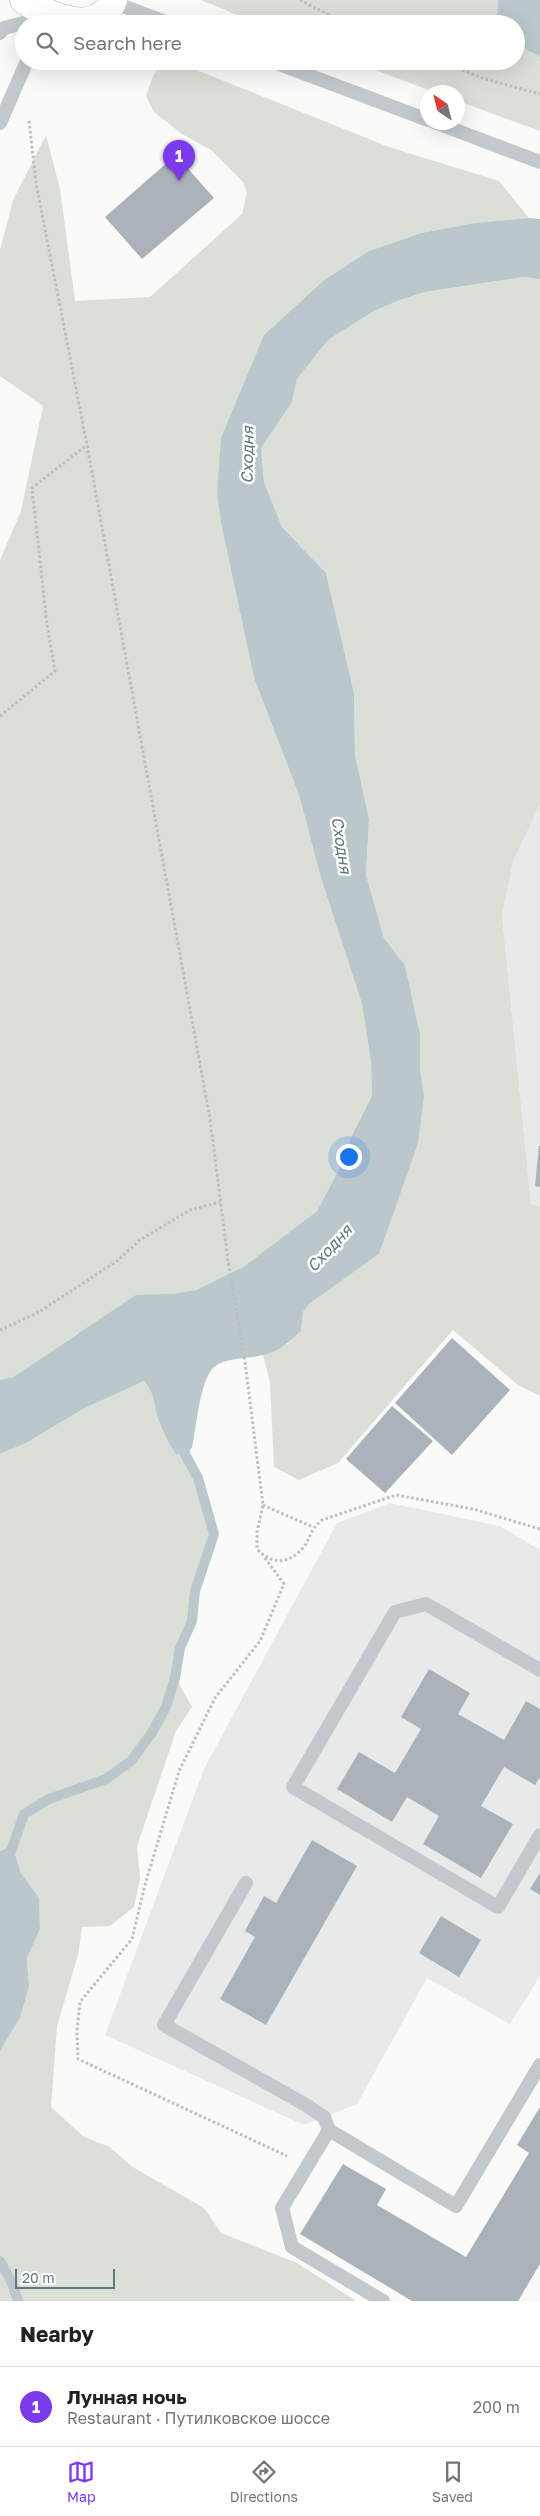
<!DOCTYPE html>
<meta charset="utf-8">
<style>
body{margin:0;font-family:"Golos Text",sans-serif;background:#f2f2f2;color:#222}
.compass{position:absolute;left:420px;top:85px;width:45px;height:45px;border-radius:50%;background:#fff;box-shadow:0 5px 20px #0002;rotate:325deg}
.scale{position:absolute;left:15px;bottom:12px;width:100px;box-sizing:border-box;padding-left:5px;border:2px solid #657683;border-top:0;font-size:14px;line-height:18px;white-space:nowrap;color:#657683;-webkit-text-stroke:4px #fff;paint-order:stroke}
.you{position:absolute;left:348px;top:1156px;width:18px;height:18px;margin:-12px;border:4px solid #fff;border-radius:50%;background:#1a73e8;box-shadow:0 0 0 8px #1a73e833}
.badge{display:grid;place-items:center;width:32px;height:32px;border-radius:50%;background:#7c3aed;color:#fff;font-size:16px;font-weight:700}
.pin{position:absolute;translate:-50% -41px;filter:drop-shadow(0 1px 2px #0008)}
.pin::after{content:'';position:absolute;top:26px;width:18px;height:15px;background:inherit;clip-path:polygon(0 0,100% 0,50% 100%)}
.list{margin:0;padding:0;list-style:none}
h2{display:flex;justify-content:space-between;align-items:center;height:65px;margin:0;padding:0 20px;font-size:21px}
h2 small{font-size:16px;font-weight:400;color:#767676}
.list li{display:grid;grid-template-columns:32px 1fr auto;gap:15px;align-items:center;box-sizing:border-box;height:80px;padding:0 20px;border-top:1px solid #e0e0e0}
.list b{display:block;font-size:19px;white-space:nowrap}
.list p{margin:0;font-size:16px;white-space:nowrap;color:#767676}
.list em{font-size:16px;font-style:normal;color:#767676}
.icon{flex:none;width:28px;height:28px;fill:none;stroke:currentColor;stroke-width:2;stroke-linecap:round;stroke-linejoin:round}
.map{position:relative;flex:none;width:540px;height:2301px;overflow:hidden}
.search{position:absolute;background:#fff;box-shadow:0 5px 20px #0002;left:15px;right:15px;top:15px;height:55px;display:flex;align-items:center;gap:12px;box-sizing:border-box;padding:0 18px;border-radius:28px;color:#767676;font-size:19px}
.sheet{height:145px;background:#fff}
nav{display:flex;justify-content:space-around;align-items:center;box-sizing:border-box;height:70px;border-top:1px solid #e0e0e0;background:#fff;font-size:14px;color:#767676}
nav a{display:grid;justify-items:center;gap:2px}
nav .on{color:#7c3aed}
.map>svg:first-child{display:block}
.built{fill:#e8e9e9}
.green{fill:#dadfd7}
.water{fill:#bbc7cb}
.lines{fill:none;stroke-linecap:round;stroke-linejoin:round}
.stream{stroke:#bbc7cb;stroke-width:10}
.building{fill:#aab3b9}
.secondary-casing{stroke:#b3babf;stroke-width:29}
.path{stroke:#bbbfc2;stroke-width:3;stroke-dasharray:2.5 2.5;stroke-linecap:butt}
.lane{stroke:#c3c8cc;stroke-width:14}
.secondary{stroke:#fff;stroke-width:28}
.labels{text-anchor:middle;stroke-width:5;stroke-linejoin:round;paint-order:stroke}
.water-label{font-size:16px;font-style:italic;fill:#60757c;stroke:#fff}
</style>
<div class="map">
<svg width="540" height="2301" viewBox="0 0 540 2301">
<rect width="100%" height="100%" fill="#fafaf8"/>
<path class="built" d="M540,804V1206L531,1204L502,915L513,862Z
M390,1503L500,1526L540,1550V1976L510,2024L427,1978L357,2104L304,2125L105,2035L204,1769L337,1523Z"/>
<path class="green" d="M201,0H498L497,14L504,24H259Z
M516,41L540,57V131L458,101V92H434L351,61H516Z
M163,61H174L389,147L499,181L529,218L474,223L421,233L369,251L324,280L264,335L220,467L217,494L221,523L254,678L299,795L321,878L362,1004L371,1062L372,1096L352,1135L343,1162L317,1211L243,1267L196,1290L171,1294L77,1334L13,1377L0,1380V560L21,511L43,406L0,376V250L13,200L46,135L60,189L75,301L150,297L242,214L247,193L243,182L211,150L182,134L154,112L146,96L153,76Z
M524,277L540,279V804L513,862L502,915L531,1204L540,1206V1396L518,1385L453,1330L338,1463L299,1480L274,1467L270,1382L263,1355L288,1344L301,1331L303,1312L309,1304L379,1254L396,1200L424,1096L420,1067V1034L405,965L384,938L366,875L369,819L355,755L354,693L326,573L282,527L264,482L261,448L292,402L297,379L328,340L374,311L400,300L425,292Z
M144,1381L155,1397L158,1417L176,1454H185L198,1478L214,1534L195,1591L192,1621L180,1648L175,1677L192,1707L176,1731L137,1846L140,1879L134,1907L110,1926L82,1927L78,1955L57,2026L51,2107L84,2137L110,2147L131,2166L204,2208L221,2233L297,2263L356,2301H0V2051L20,2018L29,1987L27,1958L40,1929L39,1898L21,1873L12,1845L0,1851V1454L26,1443L83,1409Z"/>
<path class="water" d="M498,0H540V57C520,45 516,48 516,24H504L497,14Z
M529,218L540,219V279L524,277L425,292L400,300L374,311L328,340L297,379L292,402L261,448L264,482L282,527L326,573L354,693L355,755L369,819L366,875L384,938L405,965L420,1034V1067L424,1096L418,1143L379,1254L309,1304L303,1312L301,1331C290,1342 278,1352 263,1355C249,1359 226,1357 214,1367C200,1379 196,1429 192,1448L185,1454H176C169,1444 162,1430 158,1418C152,1399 157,1398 144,1381L83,1409L26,1443L0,1454V1380L13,1377L136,1295L171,1294L196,1290L243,1267L317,1211L343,1162L352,1135L372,1096L371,1062L362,1004L321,878L299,795L254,678L221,523L217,494L221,438L264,335L324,280L369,251L421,233L474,223Z
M12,1845L21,1873L39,1898L40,1929L27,1958L29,1987L20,2018L0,2051V1851Z"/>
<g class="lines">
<path class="stream" d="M9,1857L24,1814L49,1799L106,1779L131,1761L151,1734L166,1707L175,1678L180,1648L192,1621L195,1591L214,1534L198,1478L185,1454L183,1440
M0,2261L12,2283L18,2301"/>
</g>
<path class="building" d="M176,155L214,198L142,259L105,217Z
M539,1146H540V1187L535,1186Z
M452,1338L510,1390L452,1455L395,1403Z
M392,1406L433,1441L385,1493L346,1459Z
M429,1669L470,1693L458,1714L504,1740L526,1701L540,1709V1777L535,1785L504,1767L481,1806L513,1824L481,1878L423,1844L439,1816L407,1797L392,1822L337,1789L359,1752L395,1773L421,1729L401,1717Z
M312,1840L357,1866L266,2025L220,1999L255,1937L245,1931L264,1896L276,1903Z
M540,1873V1895L530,1889Z
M441,1916L481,1940L459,1977L419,1953Z
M540,2107V2264L518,2301H412L300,2234L343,2164L386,2189L377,2205L466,2257L529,2153L517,2145Z"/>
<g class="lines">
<defs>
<path id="secondary" d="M24,0C49,16 97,39 113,0"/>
</defs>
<use href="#secondary" class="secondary-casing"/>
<path class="path" d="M300,0L347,24
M439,61L485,79L540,94
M29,121L36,183L87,445L210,1119L228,1260L245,1362L263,1505L257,1532V1549C271,1564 287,1565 302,1549C311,1539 309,1530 322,1520L396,1495L473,1509L540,1529
M0,716L55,671L47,624L32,488L87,445
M0,1330L39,1312L117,1261L140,1240L190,1210L220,1202
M263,1505L313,1527
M265,1558L284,1584L260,1641L215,1698L179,1771L145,1885L132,1939L80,2002L77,2030L78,2059L287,2156"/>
<path class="lane" d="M112,2L171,24
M0,33L4,28L43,18
M271,61L428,120
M434,122L540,162
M0,123L27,61
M540,1670L426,1604L395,1612L293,1787L498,1907L540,1835
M246,1883L164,2025L306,2105L324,2117L329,2130
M383,2301L292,2247L282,2208L329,2130L456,2206L540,2065"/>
<use href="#secondary" class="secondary"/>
</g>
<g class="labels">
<g class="water-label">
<text transform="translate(247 455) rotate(-89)" y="6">Сходня</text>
<text transform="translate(342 845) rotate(81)" y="6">Сходня</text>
<text transform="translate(329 1248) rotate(-47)" y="6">Сходня</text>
</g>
</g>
</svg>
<svg class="compass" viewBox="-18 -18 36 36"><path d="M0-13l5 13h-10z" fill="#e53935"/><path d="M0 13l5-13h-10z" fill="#767676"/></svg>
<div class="scale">20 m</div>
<div class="you"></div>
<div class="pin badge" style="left:179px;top:181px">1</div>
<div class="search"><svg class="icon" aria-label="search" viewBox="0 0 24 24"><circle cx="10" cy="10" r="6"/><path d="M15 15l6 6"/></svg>Search here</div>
</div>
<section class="sheet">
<h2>Nearby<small></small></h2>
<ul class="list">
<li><span class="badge">1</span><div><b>Лунная ночь</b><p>Restaurant · Путилковское шоссе</p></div><em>200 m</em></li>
</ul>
</section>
<nav>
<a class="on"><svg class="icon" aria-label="map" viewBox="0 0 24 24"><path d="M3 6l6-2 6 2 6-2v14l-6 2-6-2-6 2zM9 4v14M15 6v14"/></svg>Map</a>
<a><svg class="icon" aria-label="directions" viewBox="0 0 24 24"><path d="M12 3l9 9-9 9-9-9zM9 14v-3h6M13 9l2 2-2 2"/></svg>Directions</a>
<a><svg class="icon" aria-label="saved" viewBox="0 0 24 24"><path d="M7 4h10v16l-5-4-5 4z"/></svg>Saved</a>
</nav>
